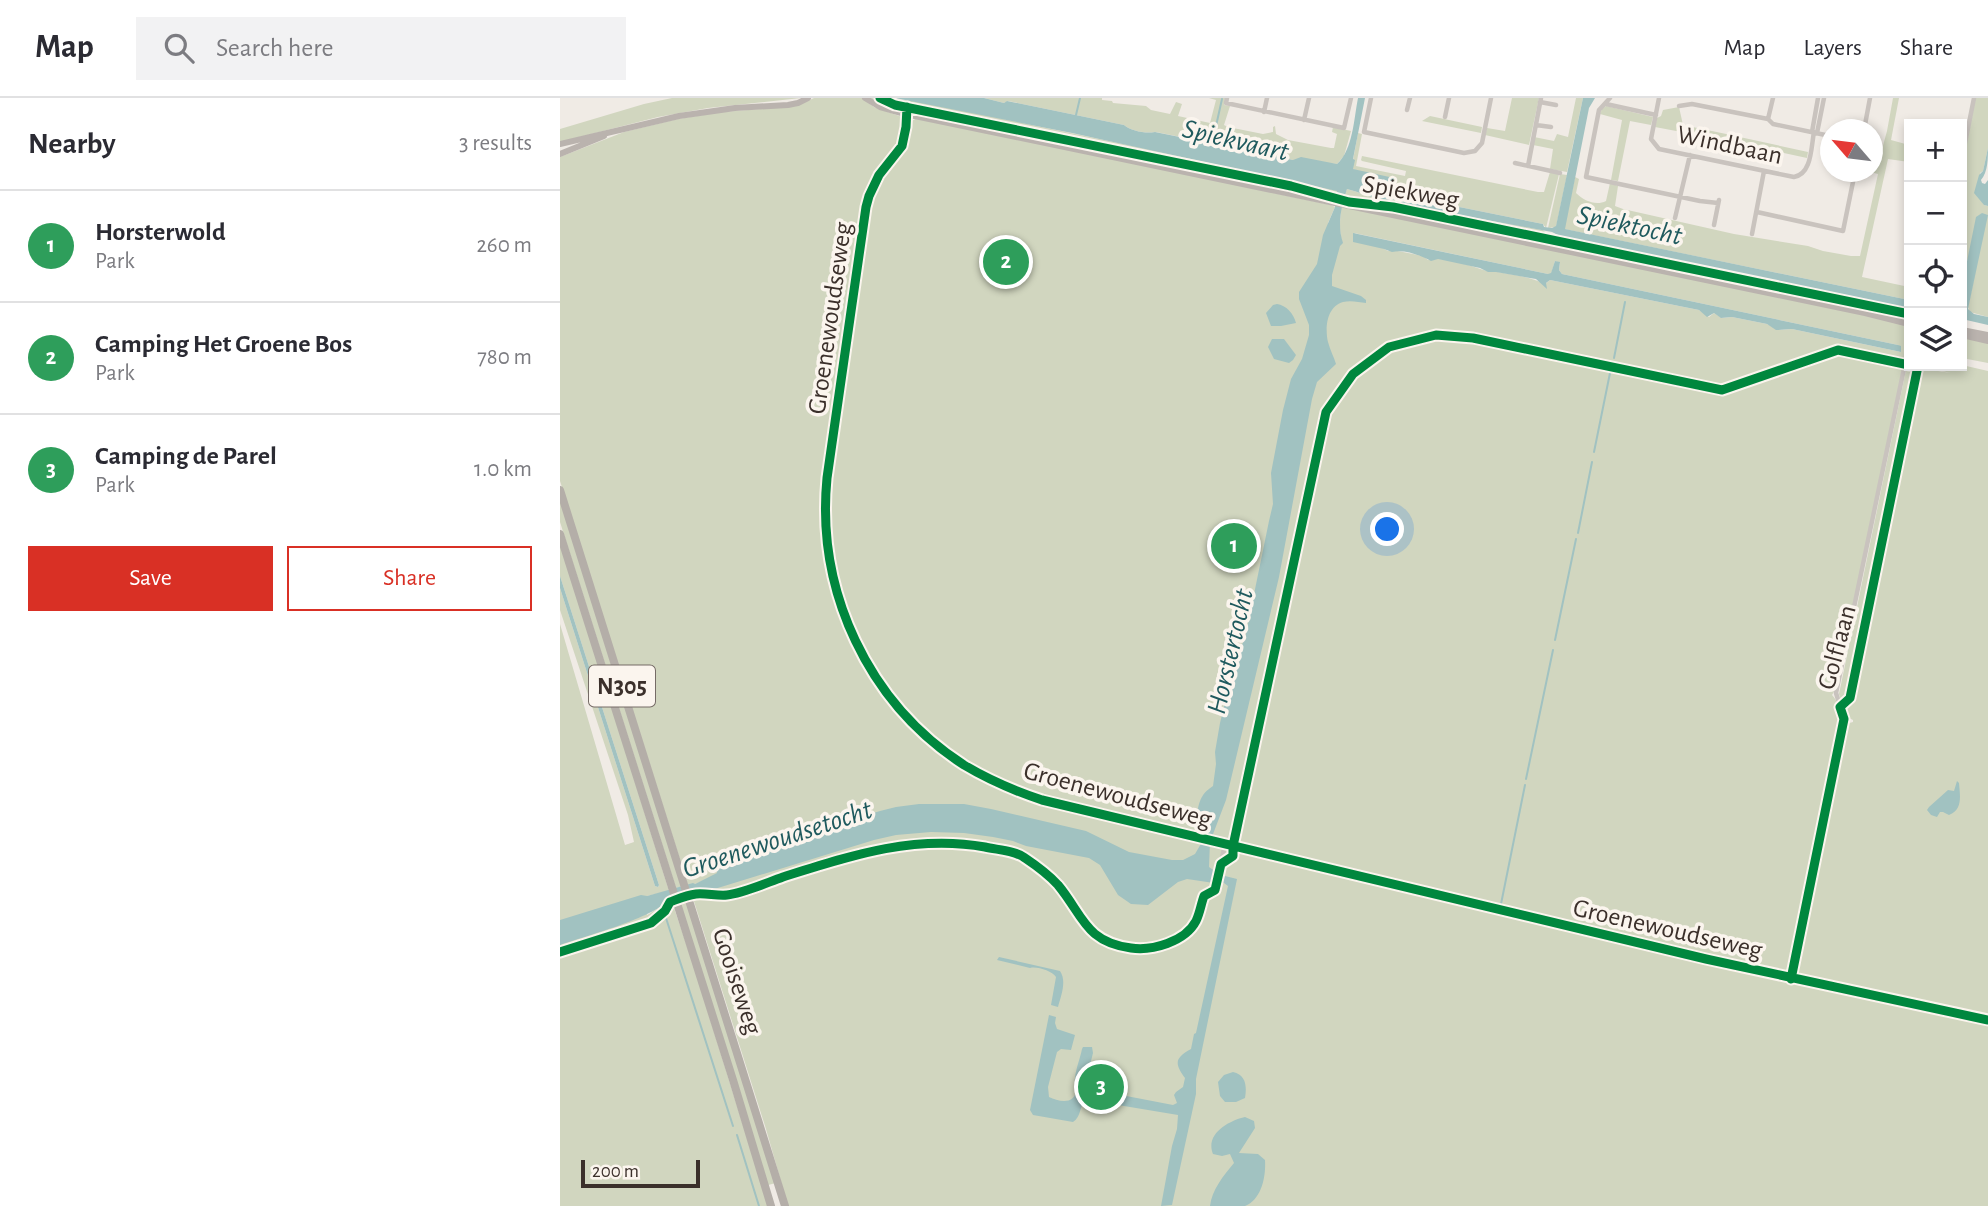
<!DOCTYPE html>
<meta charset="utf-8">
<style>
body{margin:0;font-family:"Alegreya Sans",sans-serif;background:#f2f2f3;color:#2b2b33}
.controls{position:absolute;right:21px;top:21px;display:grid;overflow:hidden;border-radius:0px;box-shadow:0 4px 10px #0003}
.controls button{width:63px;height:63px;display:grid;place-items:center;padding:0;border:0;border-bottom:2px solid #e1e1e2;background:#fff;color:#2b2b33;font:35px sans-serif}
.compass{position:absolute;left:1260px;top:21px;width:63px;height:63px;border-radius:50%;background:#fff;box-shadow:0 4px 10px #0003;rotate:298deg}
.scale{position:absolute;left:21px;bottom:18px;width:119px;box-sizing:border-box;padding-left:7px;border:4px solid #3b302b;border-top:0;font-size:19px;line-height:24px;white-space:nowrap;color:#3b302b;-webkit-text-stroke:5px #fbf5ee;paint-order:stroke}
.you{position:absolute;left:828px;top:432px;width:24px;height:24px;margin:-18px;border:5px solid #fff;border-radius:50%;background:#1a73e8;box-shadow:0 0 0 10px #1a73e833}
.badge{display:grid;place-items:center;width:46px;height:46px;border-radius:50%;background:#d93025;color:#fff;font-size:23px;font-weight:700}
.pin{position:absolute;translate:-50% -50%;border:4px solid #fff;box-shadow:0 2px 7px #0006}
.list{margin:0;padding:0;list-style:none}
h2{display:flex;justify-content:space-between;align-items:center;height:91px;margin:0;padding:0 28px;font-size:30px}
h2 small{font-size:23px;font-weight:400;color:#7c7c81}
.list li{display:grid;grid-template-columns:46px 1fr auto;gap:21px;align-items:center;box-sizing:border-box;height:112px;padding:0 28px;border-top:2px solid #e1e1e2}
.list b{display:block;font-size:26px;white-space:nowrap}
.list p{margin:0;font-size:23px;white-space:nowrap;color:#7c7c81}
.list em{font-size:23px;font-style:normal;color:#7c7c81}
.actions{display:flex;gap:14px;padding:21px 28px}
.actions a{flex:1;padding:16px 0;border:2px solid #d93025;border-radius:0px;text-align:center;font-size:24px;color:#d93025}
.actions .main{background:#d93025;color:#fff}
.icon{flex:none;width:38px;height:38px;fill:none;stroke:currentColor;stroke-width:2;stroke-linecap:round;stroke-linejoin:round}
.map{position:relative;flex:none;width:1428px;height:1108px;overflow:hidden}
header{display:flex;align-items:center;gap:42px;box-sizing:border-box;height:98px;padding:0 35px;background:#fff;border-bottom:2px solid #e1e1e2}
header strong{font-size:33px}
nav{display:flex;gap:38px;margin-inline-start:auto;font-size:24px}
.search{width:490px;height:63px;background:#f2f2f3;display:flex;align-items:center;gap:18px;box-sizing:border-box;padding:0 24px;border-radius:0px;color:#7c7c81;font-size:26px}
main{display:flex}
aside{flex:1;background:#fff}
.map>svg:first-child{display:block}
.green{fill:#d1d6bf;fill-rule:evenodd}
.water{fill:#a1c2c1}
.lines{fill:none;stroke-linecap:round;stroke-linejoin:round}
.stream{stroke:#a1c2c1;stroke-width:2}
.minor{stroke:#c9c3be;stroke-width:4.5}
.tertiary{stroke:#c9c3be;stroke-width:6}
.secondary{stroke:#bab3ae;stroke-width:6}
.trunk{stroke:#b4aea8;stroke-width:8}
.cycleway-casing{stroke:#fbf5ee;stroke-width:13}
.cycleway{stroke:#00873e;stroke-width:9}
.labels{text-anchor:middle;stroke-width:7;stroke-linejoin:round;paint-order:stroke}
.shield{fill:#fbf5ee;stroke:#756b66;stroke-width:2}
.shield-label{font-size:24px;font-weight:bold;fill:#3b302b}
.street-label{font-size:26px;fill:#3b302b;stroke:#fbf5ee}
.water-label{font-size:28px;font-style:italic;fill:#1f5a5e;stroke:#fbf5ee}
</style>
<header>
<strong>Map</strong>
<div class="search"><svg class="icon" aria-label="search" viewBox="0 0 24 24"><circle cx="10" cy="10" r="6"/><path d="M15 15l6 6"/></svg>Search here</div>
<nav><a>Map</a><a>Layers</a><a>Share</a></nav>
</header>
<main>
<aside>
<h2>Nearby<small>3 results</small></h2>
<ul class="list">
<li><span class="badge" style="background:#2e9e5b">1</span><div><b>Horsterwold</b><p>Park</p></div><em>260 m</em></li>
<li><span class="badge" style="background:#2e9e5b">2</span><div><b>Camping Het Groene Bos</b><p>Park</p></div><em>780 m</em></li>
<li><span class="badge" style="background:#2e9e5b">3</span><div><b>Camping de Parel</b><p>Park</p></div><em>1.0 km</em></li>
</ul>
<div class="actions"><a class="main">Save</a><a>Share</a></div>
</aside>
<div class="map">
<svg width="1428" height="1108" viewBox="0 0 1428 1108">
<rect width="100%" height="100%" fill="#f0ebe5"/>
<path class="green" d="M112,0H241L148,10L98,19L0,44V31L84,6Z
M254,0H302L314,9L342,19L346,42L350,24L357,20L771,107L775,109L768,125L782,144C779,133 780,122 781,110H789L1308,217L1343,226L1347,233L1344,264L1275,592L1272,597C1280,605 1282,620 1280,631L1229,874L1233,875L1284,633L1286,626L1293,624V622L1285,618L1283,609L1289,602L1292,593L1359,270L1391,275L1359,268L1402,267L1428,273V1108H228L206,1031L131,794L138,792L144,794L147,781L135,786L128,787L0,383V59L64,34L118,21L162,14L237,8ZM794,135L988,176H991L995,163L1000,165L999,172L1002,176L1338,247L1341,254L1232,231L1220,232L1207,226L1172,219L1162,220L1154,215L1149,219L1139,212L990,182L985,186C971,179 954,177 938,174C934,174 930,174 927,173C909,168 887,158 868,162L863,158L838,153H828Z
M310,0C364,0 419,16 472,27C574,48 675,70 775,92H778L777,99L346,7L345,13L320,6Z
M424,0H542V2L552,3L553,5L586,8L591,12L610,16L616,4L622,6L618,18L650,25L656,2L649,0H665L664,7L670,8L664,27L668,29L703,36L713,34V29L715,28L716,36L728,42L771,50H774L777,36L772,34L773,29L791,33L784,58L777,66L733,62L596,34C586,36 571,33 564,27L448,3L444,5Z
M952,0H979L969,47L925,37L927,30L945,33Z
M1016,0H1023L1007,74L990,71L993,51L973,47L974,39L994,43L997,36L1008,39Z
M1333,0H1339L1331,42L1349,47V64L1328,61L1302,179L1349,189V202L1004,131L1015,79L1019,81L1016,95C1024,103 1036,108 1046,103L1050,85L1058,88L1055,108L1063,111L1174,136L1248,148L1263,153L1291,158H1300L1318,76L1310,74H1312L1313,64L1317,65L1319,62L1327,33Z
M1415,0H1428V50L1423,73L1420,75L1424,107L1428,108V219L1410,214L1408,209L1427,116C1417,137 1406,157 1404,181C1403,191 1405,199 1402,209V64Z
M1046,8L1093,19L1091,27L1070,23L1058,83L1051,82L1062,22L1040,16L1042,11Z
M1119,9L1123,27L1171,37L1169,43L1095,29L1097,20L1101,18L1103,12Z
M870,18L922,29L921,35L862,23Z
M798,35L802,36L796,68L845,78L846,73L802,63L801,62L802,58L978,94H984L990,74L999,76L986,130L983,126L840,97L839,99L830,97L793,71V62Z
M1175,38L1248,54L1247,60L1174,44Z
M1000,76L1007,77L996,129L988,130Z
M787,91C799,94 808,99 821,101C827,102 832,101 838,103L840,106L983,132L986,135L994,137L1349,211V217L783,101Z
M1402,238L1428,244V265L1402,260Z
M1347,267L1358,269L1289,600L1282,606L1279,596Z
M0,400L123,788L116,790L0,424Z
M0,444L109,793L87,798V817C96,813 102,804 111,801L133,866L208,1108H0V526L65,747L74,744L68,717L0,512V490L95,788L98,789L99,787L0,478Z
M126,796L216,1085L208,1087L118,798Z"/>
<path class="water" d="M335,0H424L444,5L447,3L564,27C571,33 586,36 595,34L733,62L741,59L777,66C793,52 794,20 798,0H805L793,61L795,62L793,71L834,80L830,97L839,99L840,97L983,126L984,129L992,130L996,128L1023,0H1035L1029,10L1005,131L1349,202V211L1016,141L1000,138L992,134L840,106L838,102C831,101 827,102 821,101C809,99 799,94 787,91C781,109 777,127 783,145L780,148L772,177V188L801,198L806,202V205C799,204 790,202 783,204C766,209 765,231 768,244C770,252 774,259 776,266L757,284L752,301L719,479L666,702L650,744L649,769L656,774L654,785L627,781L618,784L588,807L571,806L558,797L540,767L529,760L466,748L453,743L433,739L404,735L371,734L336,737L314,742L161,789L144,794L138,792L107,802C97,819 22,839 0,847V822L81,797L87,798L133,785L135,786L157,775L156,765L159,763L320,713L336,709L359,706H404L431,711L526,733L569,754L612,762H623L635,756L642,744L645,735L636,721C639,706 639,697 653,688L656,666L655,654L660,625L675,562L685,540L709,423L713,406L711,375L723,312L731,281L742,261L749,237V227L739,201V194L757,166L763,137L775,109L777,93L512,35Z
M1428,50C1428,60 1428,74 1421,82L1422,85L1425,86L1428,82V108L1424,107L1414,95L1419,77L1423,73Z
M1422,115L1428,117L1408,211L1414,216L1428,219V227L1402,221L1405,193L1403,183L1416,119Z
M793,135L988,176L991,175L995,163L1000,164L999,172L1002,176L1338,247L1341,248V254L1232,231L1216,232L1207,226L1172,219L1161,220L1154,215L1147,219L1139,212L990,182L986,185L987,191L976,181L936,174H928L920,170L878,161L871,163C860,157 844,151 832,154L824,151L793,144Z
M717,206C726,207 734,216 736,225L721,228H711L706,215L713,207Z
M712,241H724L736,257L733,262L729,265L714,261L708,249Z
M0,478L99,787L98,789L95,788L0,490Z
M1397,683L1399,685C1400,698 1403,711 1389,717L1383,714H1380L1377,719L1371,717L1367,712L1369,709L1388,692L1394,693Z
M665,778L677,781L636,981V996L612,1107L601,1108L612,1048L617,1031L618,1017L552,1006L553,1001L556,996L613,1007L617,1005L614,997L616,994L623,989L625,980C614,965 615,960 631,951L634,936L636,935L668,788L660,782L661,780Z
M439,859L500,873C507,883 501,898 498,909L491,907L496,879C492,873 477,868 470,870L437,862Z
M489,917L496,919L495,925L497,931L515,937L511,952L501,951L497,954L488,989L489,999C499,1004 516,1007 516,991C516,987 514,984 515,980C516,970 520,961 522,951L523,949H532L533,955L526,983L531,990L545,993L547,998L546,1004L525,1002C519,1010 521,1019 513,1024L473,1017L470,1012Z
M673,974C686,977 687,988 685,1000L676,1004H665L660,998L658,984L664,977Z
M685,1019L694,1023L695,1030L679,1055L698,1056L705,1062C706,1078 702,1101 685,1108C678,1108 658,1108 650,1108C652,1092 663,1078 674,1065L670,1056L662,1058L653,1056C645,1036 668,1023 685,1019Z"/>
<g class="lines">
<path class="stream" d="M516,17L520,0
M652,46L662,1
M1054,260L1065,204
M1034,354L1050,275
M1018,435L1032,364
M995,542L1016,441
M966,681L993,552
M941,806L965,687
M106,820L173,1028
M177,1037L199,1108"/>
<path class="minor" d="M667,0L666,5L784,30L791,0
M811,0L804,34L904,55L915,53L922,45L931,0
M1050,0L1039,12L1026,79L1140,103L1158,105
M1099,0L1091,41L1099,51L1234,79C1252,76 1251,49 1254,34
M980,4L996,7
M1046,6L1096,17
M1119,8L1132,6L1208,21L1213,26L1270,38
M847,12L850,0
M704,14L707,0
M885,19L889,0
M1208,21L1213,0
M744,22L749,0
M976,27L991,29
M1304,32L1310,0
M1252,34L1258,0
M1257,35L1264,0
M1402,60L1414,0
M955,65L1000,75
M968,68L981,0
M1197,114L1283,133L1295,74
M1115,120L1130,57
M1154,127L1159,102
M1192,136L1204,73
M655,792L665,746
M1231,880L1284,621L1276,595L1345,266L1349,231"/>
<path class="tertiary" d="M345,16L346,29L342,48L319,77L309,98L306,109L267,380C256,493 308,605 404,667C429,682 455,693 482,702L1146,861L1428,922"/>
<path class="secondary" d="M305,0L320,9L345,16L1305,215L1349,226
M0,46L119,18L175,10L228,7L238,5L248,0
M0,56L44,38
M1314,215L1349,221
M1402,232L1428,237
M1402,237L1428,243"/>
<path class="trunk" d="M0,392L225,1108
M0,436L173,982L211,1108"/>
<defs>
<path id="cycleway" d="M320,0L335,7L731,88L789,104L833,109L1349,216
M347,9L346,29L342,48L319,77L309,98L306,109L267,380C256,493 308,605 404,667C429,682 455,693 482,702L1146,861L1428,922
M0,854L91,825L105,813L110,804C118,801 127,797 136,796C146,795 157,798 167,797C184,795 206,785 223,779C289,758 354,736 425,749C438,752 454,752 465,760C477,768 488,776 498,787C523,817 525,844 571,850C592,853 625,844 636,823C640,815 641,806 644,798L655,792L661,766L673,758V748L766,314L793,276L829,249L876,237L913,240L1162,292L1278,252L1349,267
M1231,881L1284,621L1280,609L1290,600L1358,268"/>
</defs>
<use href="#cycleway" class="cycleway-casing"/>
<use href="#cycleway" class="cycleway"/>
</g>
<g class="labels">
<rect class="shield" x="29" y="567.5" width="66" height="41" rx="5"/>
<g class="shield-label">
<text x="62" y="596">N305</text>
</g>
<g class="street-label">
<text transform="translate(1170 46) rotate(12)" y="9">Windbaan</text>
<text transform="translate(851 93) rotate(10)" y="9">Spiekweg</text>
<text transform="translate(269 220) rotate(-82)" y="9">Groenewoudseweg</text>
<text transform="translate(1276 549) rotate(-75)" y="9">Golflaan</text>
<text transform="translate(558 696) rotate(15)" y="9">Groenewoudseweg</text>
<text transform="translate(1108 830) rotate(13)" y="9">Groenewoudseweg</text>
<text transform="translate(178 883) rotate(72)" y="9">Gooiseweg</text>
</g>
<g class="water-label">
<text transform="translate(676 41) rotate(13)" y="10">Spiekvaart</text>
<text transform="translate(1070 126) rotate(12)" y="10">Spiektocht</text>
<text transform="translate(669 553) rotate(-77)" y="10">Horstertocht</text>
<text transform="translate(217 740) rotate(-18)" y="10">Groenewoudsetocht</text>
</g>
</g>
</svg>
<div class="controls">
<button>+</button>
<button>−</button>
<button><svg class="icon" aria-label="locate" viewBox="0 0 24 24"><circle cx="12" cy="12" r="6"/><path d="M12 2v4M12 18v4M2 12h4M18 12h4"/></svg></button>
<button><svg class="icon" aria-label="layers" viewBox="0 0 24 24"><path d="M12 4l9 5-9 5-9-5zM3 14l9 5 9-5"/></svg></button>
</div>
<svg class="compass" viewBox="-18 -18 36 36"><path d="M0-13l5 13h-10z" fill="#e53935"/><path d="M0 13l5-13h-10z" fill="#7c7c81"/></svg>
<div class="scale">200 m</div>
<div class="you"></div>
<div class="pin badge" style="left:674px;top:448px;background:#2e9e5b">1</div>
<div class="pin badge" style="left:446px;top:164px;background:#2e9e5b">2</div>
<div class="pin badge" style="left:541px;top:989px;background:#2e9e5b">3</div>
</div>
</main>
